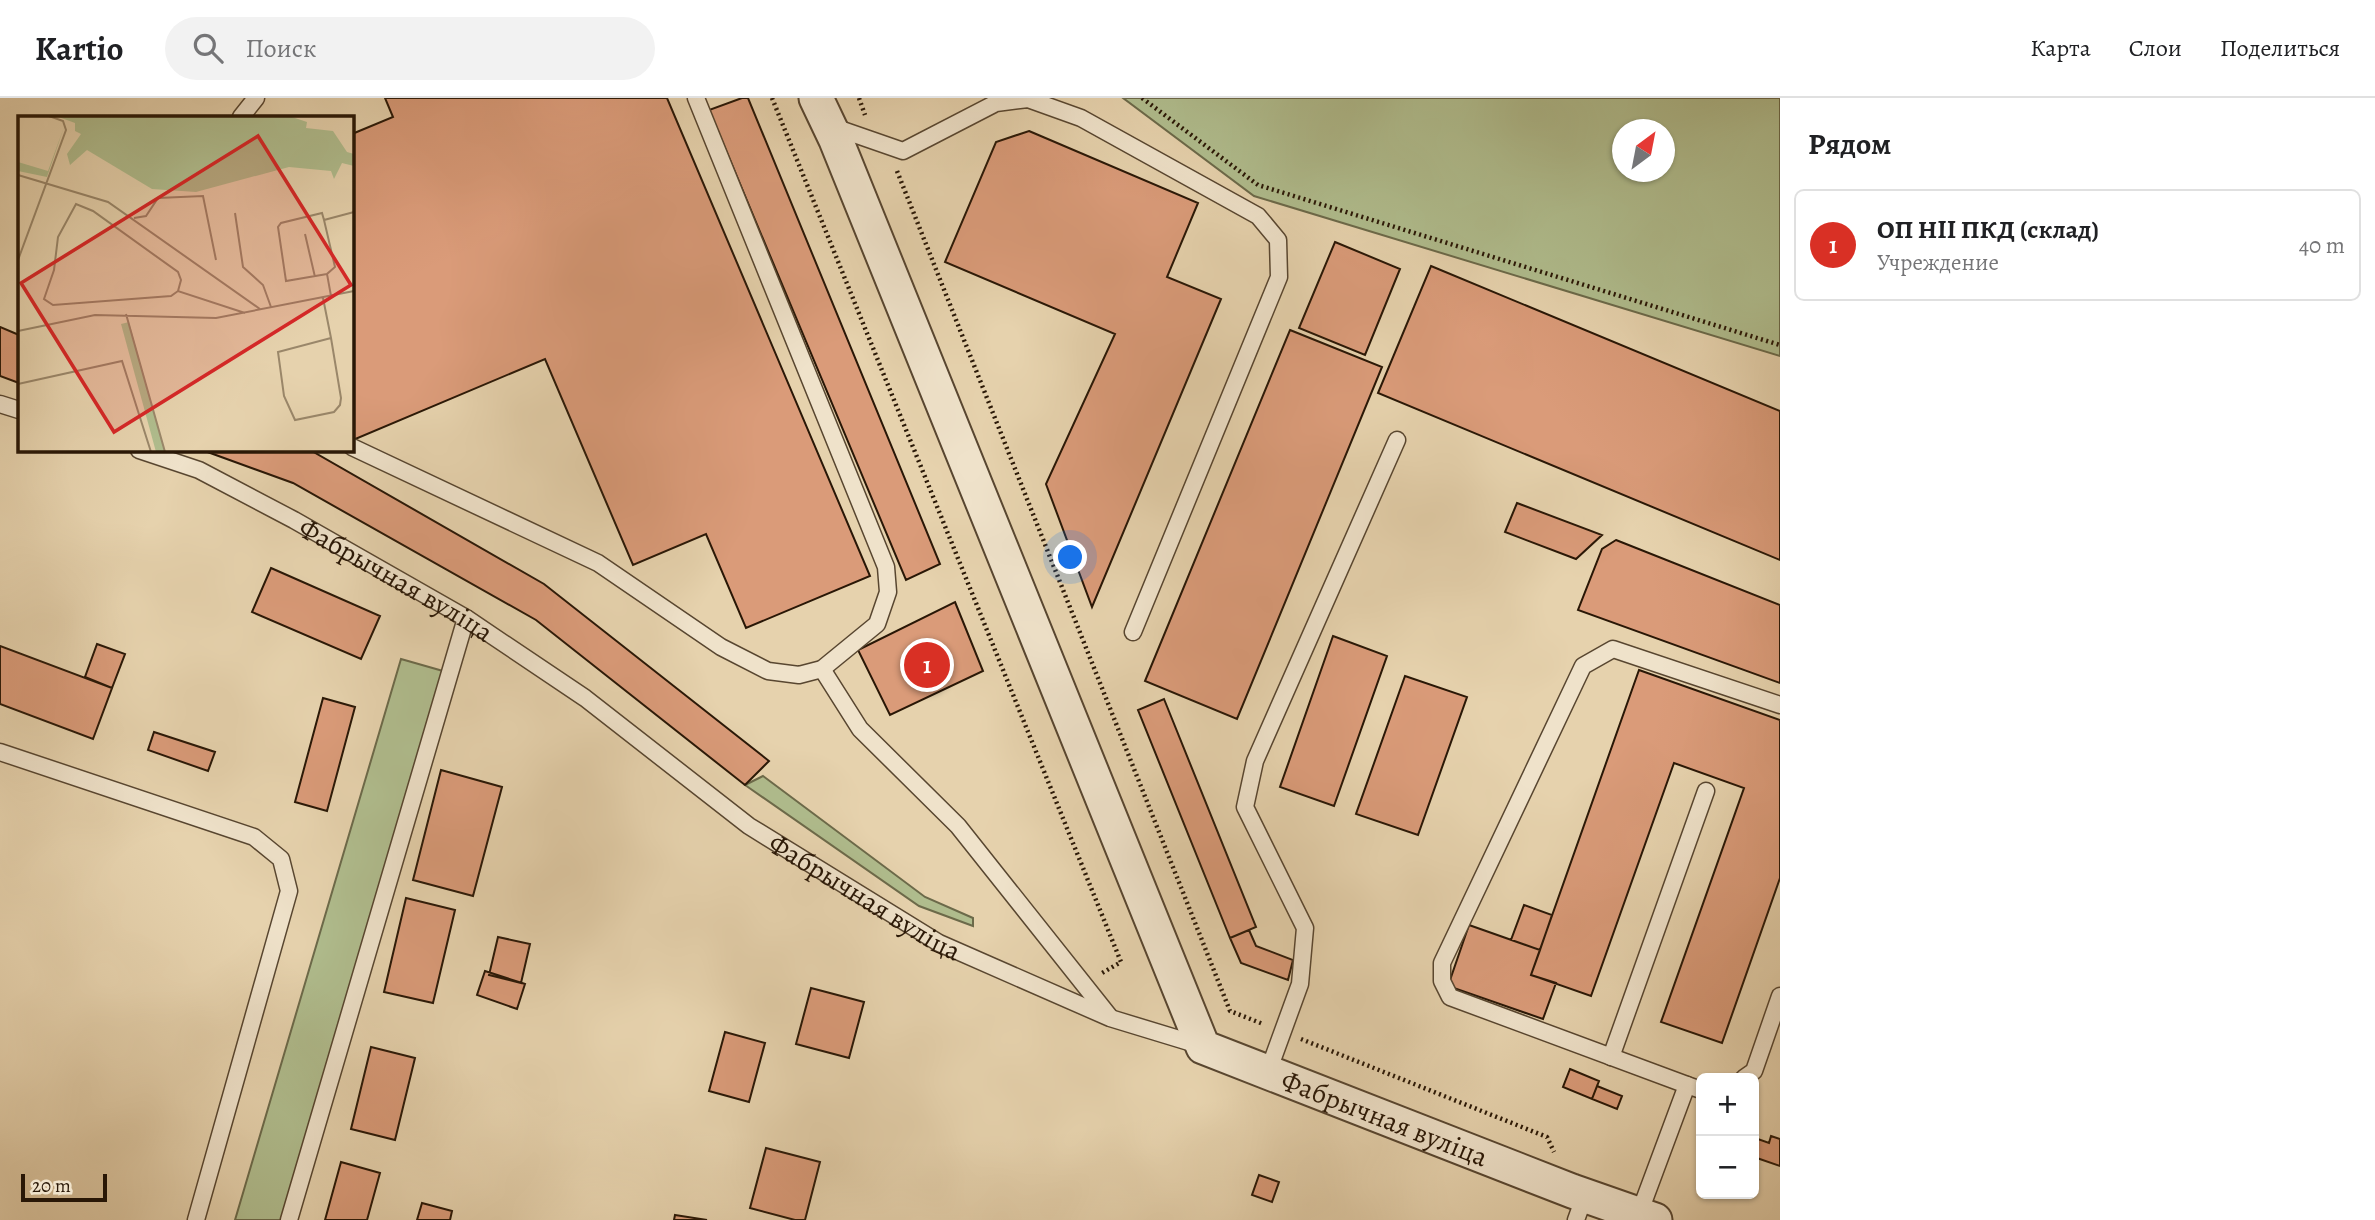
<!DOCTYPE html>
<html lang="ru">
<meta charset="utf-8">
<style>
body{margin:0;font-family:Alegreya,serif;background:#f2f2f2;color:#202124}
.controls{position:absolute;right:21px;bottom:21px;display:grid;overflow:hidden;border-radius:10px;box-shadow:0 2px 5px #0004}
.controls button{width:63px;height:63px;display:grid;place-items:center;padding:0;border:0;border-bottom:2px solid #e0e0e0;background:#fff;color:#202124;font:35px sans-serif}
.compass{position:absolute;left:1612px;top:21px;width:63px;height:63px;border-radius:50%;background:#fff;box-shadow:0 2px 5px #0004;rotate:32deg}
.scale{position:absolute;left:21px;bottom:18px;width:86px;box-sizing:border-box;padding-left:7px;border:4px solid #291706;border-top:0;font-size:19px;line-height:24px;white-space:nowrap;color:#291706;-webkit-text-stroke:5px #efe2ca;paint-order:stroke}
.you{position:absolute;left:1071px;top:460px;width:24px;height:24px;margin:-18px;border:5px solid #fff;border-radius:50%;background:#1a73e8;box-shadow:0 0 0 10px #1a73e833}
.badge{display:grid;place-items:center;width:46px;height:46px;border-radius:50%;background:#d93025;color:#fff;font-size:23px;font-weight:700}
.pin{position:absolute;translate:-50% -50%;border:4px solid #fff;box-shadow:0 2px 7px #0006}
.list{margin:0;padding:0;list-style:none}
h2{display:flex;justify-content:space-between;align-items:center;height:91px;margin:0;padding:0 28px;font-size:30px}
h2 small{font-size:23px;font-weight:400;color:#757577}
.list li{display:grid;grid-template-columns:46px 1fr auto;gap:21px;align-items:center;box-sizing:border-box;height:112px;margin:0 14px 14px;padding:0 14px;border:2px solid #e0e0e0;border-radius:10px}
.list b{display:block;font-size:26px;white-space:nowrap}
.list p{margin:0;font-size:23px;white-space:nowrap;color:#757577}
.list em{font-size:23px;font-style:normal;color:#757577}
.icon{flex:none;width:38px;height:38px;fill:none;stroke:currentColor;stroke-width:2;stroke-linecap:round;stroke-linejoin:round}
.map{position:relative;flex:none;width:1780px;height:1122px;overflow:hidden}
header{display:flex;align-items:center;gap:42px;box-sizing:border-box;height:98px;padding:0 35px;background:#fff;border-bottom:2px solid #e0e0e0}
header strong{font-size:33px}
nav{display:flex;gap:38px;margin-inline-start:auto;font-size:24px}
.search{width:490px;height:63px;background:#f2f2f2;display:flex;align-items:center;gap:18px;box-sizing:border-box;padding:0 24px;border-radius:38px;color:#757577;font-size:26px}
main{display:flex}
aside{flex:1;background:#fff}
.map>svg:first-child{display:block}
.green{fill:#b0bd8e;stroke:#6c6a4a;stroke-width:2;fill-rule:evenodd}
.building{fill:#da9b79;stroke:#291706;stroke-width:2}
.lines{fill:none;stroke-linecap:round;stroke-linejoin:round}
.lane-casing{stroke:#584630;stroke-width:19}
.street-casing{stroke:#584630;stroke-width:37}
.path{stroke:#291706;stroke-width:4.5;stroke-dasharray:2 3.5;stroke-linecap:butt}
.lane{stroke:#efe2ca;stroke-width:16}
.street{stroke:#efe2ca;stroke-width:33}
.labels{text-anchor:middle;stroke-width:7;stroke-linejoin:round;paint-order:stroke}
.street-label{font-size:28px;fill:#291706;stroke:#efe2ca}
.inset-road{fill:none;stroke:#9a876a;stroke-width:2}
.view{fill:#d62828;fill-opacity:0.15;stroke:#d62828;stroke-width:3.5}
.inset-edge{fill:none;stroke:#291706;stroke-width:3.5}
</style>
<header>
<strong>Kartio</strong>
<div class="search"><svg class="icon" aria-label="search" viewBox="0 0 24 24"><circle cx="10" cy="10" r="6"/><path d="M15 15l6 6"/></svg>Поиск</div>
<nav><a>Карта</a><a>Слои</a><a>Поделиться</a></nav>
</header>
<main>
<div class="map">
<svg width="1780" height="1122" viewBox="0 0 1780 1122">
<rect width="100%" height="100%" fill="#e6d2ad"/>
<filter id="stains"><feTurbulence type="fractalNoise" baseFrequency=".00286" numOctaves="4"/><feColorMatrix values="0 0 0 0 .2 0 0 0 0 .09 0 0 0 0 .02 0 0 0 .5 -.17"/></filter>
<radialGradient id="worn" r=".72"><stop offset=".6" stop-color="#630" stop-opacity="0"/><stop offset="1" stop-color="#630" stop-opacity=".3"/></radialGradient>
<path class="green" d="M1123,0H1780V258L1254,98ZM1622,32H1664V74H1622Z
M401,561L450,575L289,1122H235Z
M763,678L925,799L973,820V828L919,808L745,687Z"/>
<path class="building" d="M385,0H667L870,478L746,530L706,436L633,467L545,261L353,342L352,36L393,19Z
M742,0H748L940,466L906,482L709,12Z
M1029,33L1198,105L1167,179L1221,201L1092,509L1046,386L1115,236L945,164L996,44Z
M1335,144L1400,171L1365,257L1299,230Z
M1431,168L1780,313V462L1378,295Z
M0,229L19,237V285L0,278Z
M1290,232L1382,269L1237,621L1145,583Z
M202,352H310L544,486L769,663L745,687L536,522L293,385Z
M1517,405L1602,437L1576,461L1505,434Z
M1616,442L1780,507V585L1578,512L1602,451Z
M271,470L380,518L361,561L252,514Z
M955,504L983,573L890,617L858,552Z
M1333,538L1387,558L1334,708L1280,689Z
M97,546L125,556L112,590L85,579Z
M0,548L112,590L93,641L0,606Z
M1639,572L1780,622V780L1722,945L1661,924L1744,690L1674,665L1591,898L1531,877Z
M1405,578L1467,599L1418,737L1356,716Z
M323,600L355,609L327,713L295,704Z
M1164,601L1256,829L1230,840L1138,612Z
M154,634L215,654L208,673L148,652Z
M441,672L502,689L473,798L413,782Z
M406,800L455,812L433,905L384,894Z
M1524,807L1552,817L1540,852L1511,842Z
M1469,827L1540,852L1531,877L1556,885L1543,921L1448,888Z
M1249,832L1256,848L1293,862L1288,882L1241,865L1230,840Z
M498,839L530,846L521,885L489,877Z
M485,873L525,886L517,911L477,897Z
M811,890L864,904L849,960L796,946Z
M725,934L765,945L749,1004L709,993Z
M371,949L415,960L395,1042L351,1031Z
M1570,971L1599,983L1592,1001L1563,989Z
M1597,988L1622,998L1617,1011L1592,1001Z
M1771,1038L1780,1041V1068L1754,1059L1758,1041L1769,1045Z
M766,1050L820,1064L805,1122H795L750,1110Z
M341,1064L380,1075L367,1122H325Z
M1259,1077L1279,1084L1272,1104L1252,1097Z
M422,1105L452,1113L450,1122H417Z
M675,1117L707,1122H674Z"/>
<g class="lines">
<defs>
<g id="lane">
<path d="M241,19L256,0"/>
<path d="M831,28L903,53L996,5L1028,1L1081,20L1258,118L1278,142L1279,179L1133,534"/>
<path d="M0,306L19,312"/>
<path d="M352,349L598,465L721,549L768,573L799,577L822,571L877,526L888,494L886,469L696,0"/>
<path id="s1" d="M139,352L199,372L294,422L466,520L585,600L749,728L939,845L1110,920L1202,948"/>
<path d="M822,571L860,631L958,728L1109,918"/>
<path d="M0,654L254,739L281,761L289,793L196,1122"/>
<path d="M1611,959L1706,693"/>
<path d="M1268,974L1300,886L1305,830L1245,709L1255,663L1397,342"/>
<path d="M1744,980L1754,973L1780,898"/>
<path d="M1687,987L1450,899L1442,883V865L1583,568L1613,551L1780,607"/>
<path d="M1639,1116L1687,987L1701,992"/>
<path d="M289,1122L466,520"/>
<path d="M1576,1122L1585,1097"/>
</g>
<g id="street">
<path id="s2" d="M816,0L836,42L1203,949L1572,1093L1655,1122"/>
</g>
</defs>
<use href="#lane" class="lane-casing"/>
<use href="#street" class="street-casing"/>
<path class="path" d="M772,0L1121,864L1102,875
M859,0L865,17
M1142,0L1258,87L1780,247
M897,73L1230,913L1263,926
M1301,941L1547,1039L1554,1054"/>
<use href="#lane" class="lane"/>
<use href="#street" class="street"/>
</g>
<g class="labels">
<g class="street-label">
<text dy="10" stroke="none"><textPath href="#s1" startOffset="289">Фабрычная вуліца</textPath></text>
<text dy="10" stroke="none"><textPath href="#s1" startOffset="856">Фабрычная вуліца</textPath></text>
<text dy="10" stroke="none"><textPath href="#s2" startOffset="1220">Фабрычная вуліца</textPath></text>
</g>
</g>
<g transform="translate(18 18)">
<rect width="336" height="336" fill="#e6d2ad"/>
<path d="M38,0H271L289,6L288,12L315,15L329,36L336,38V50L324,47L316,63L313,55L271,51L178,76L134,73L69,34L52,49L49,38L63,18L57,15V7ZM46,11L29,61L0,55V46L30,55ZM111,206L147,336H138L103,208Z" fill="#b0bd8e"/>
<path class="inset-road" d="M0,59L90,86L242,193M217,97L225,151L245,169L253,191M116,102L128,100L140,82L185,80L198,144M306,104L304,97L263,107L260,111L268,165L309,158M287,118L297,161M0,144L48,14L45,5L31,0M160,175L163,164L160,156L75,95L58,88L40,121L36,154L26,183L35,189L153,180L160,175L227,197M313,180L309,158L317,151L306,104L336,96M305,182L313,222L323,282L322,289L316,296L277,304L266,280L260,236L313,222M108,198L147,336M0,215L77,199L198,202L336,175M0,268L104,245L133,336"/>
<path class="view" d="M240,20L333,169L96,316L3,167Z"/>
<rect width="336" height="336" class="inset-edge"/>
</g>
<rect width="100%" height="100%" filter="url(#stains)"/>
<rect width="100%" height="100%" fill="url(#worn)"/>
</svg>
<div class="controls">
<button>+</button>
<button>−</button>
</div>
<svg class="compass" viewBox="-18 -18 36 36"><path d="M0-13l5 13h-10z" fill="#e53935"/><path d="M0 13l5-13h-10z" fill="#757577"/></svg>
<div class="scale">20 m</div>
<div class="you"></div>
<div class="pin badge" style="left:927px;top:567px">1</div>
</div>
<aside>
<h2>Рядом<small></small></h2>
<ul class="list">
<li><span class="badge">1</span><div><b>ОП НII ПКД (склад)</b><p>Учреждение</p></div><em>40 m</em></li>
</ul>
</aside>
</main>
